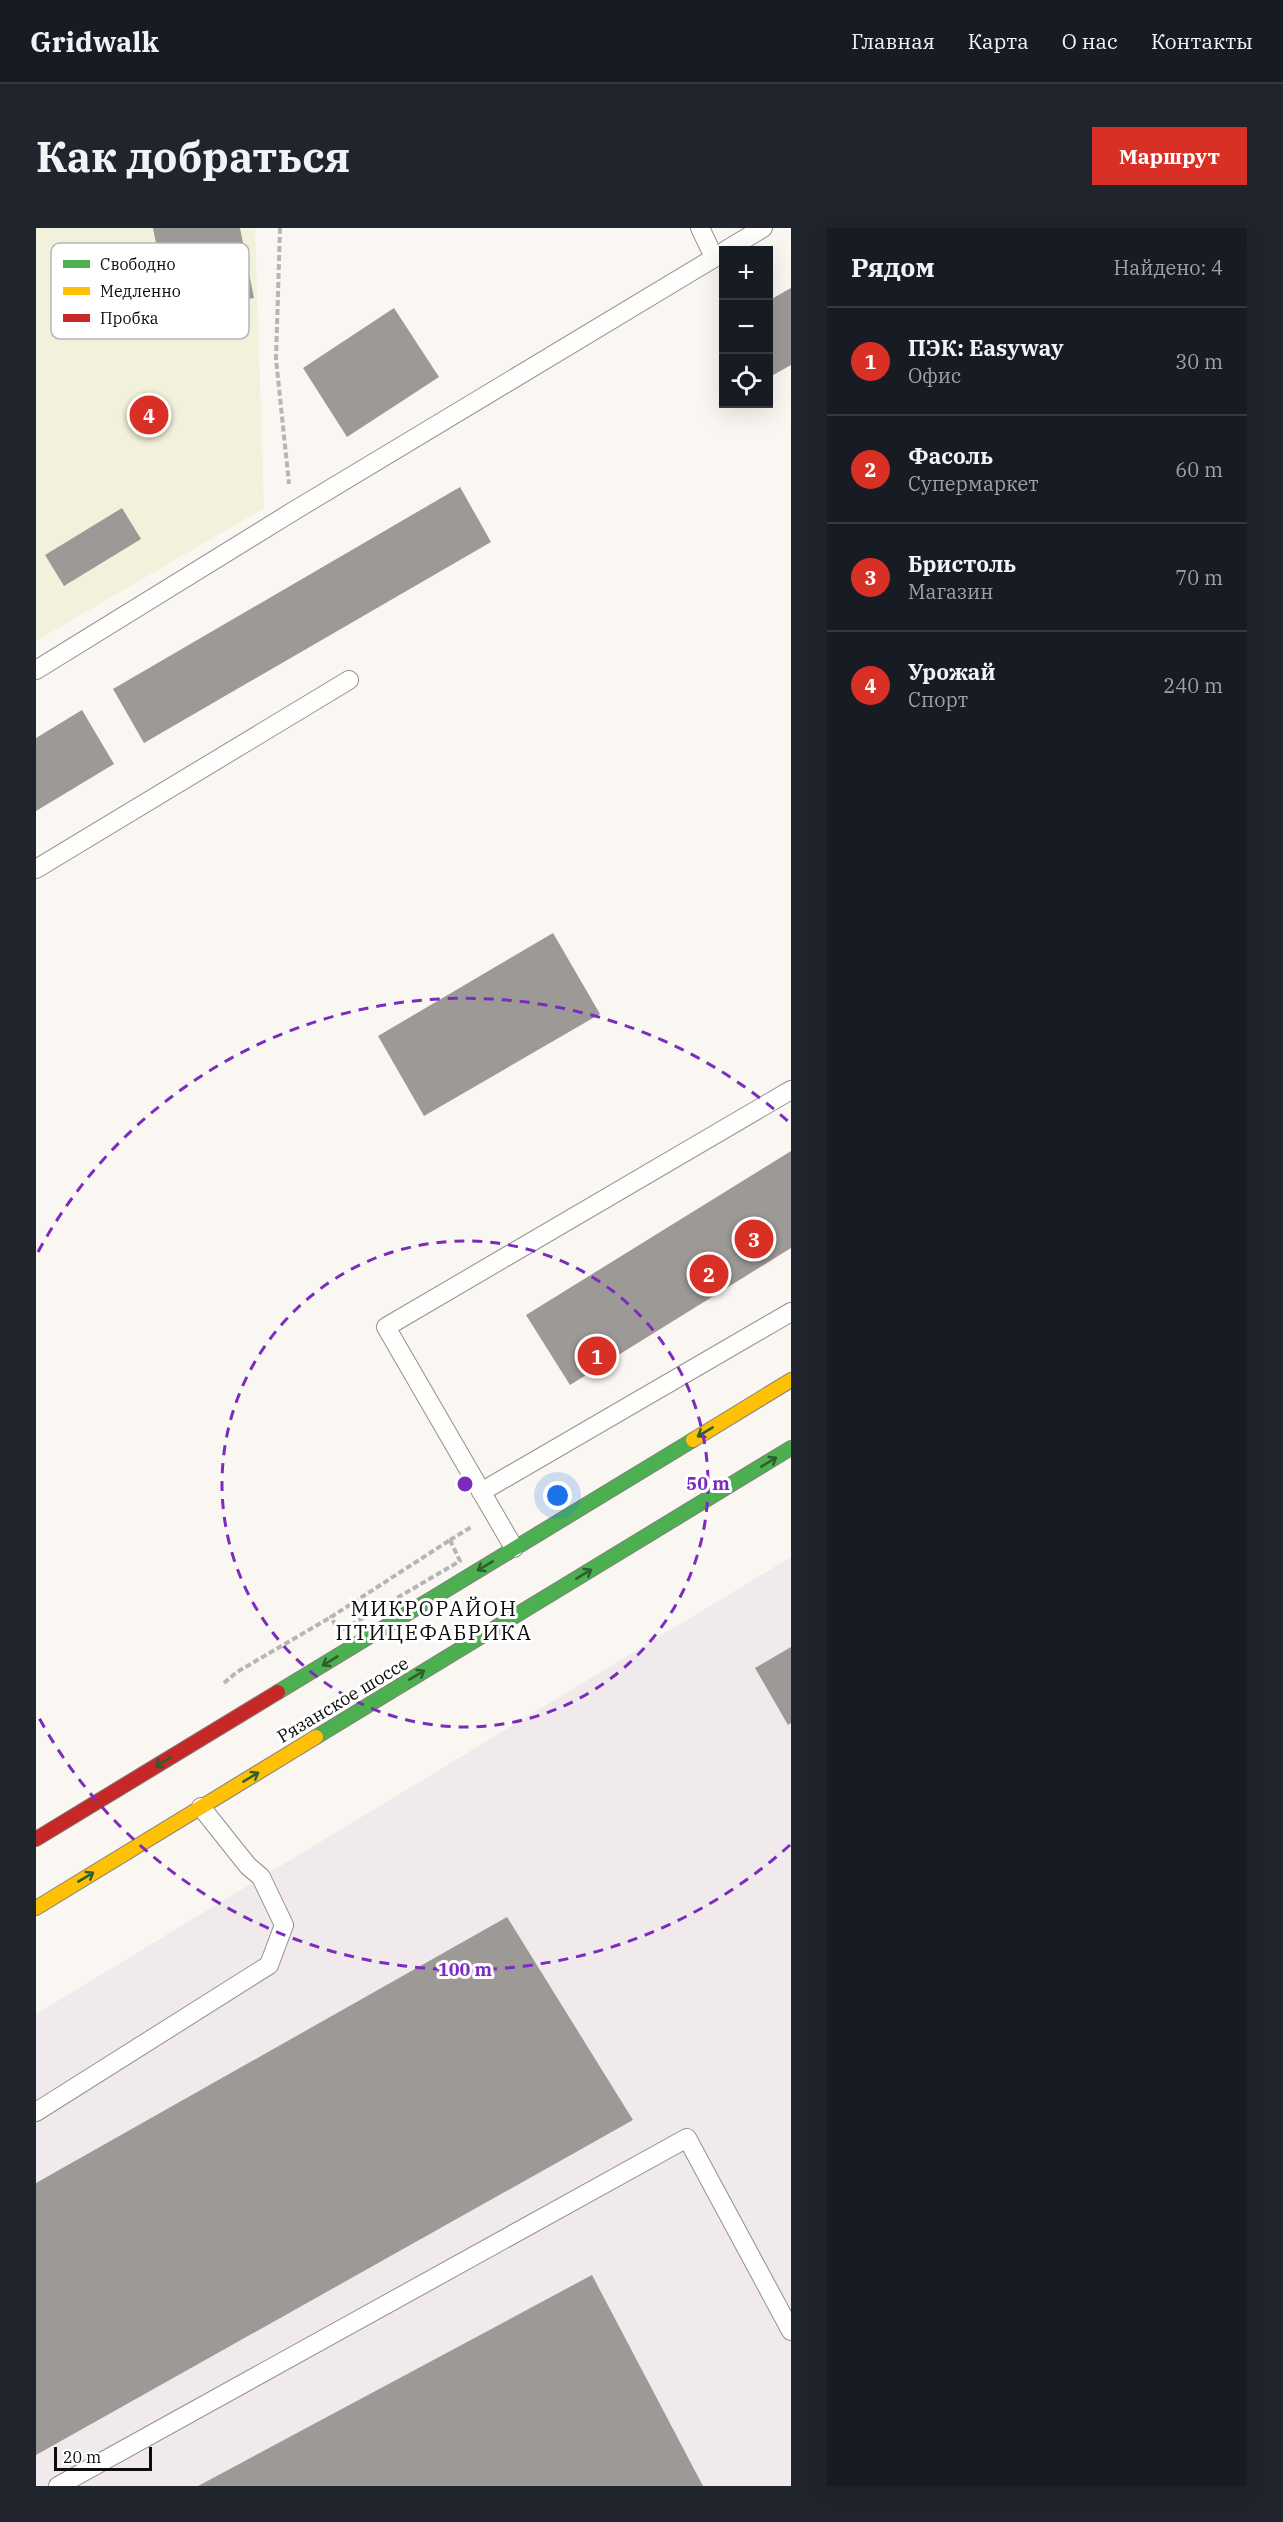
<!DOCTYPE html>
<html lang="ru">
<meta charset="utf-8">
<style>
body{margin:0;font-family:"IBM Plex Serif",serif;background:#20242c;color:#f1f3f6}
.controls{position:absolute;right:18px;top:18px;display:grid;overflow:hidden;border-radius:0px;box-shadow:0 6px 24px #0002}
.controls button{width:54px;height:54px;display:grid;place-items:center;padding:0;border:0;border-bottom:2px solid #363941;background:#171b24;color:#f1f3f6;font:30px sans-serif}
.scale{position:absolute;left:18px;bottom:15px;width:98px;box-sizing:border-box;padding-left:6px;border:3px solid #0c0c0c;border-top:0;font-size:16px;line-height:21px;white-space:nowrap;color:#0c0c0c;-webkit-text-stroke:4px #fff;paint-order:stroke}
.you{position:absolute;left:522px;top:1268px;width:21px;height:21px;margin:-15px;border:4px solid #fff;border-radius:50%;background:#1a73e8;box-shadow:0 0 0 9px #1a73e833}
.badge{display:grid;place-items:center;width:39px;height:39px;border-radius:50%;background:#d93025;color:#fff;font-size:20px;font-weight:700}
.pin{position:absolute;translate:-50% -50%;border:3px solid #fff;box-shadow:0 2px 6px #0006}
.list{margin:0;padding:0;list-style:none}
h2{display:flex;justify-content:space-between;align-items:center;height:78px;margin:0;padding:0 24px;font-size:26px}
h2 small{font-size:20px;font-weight:400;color:#9ea1a6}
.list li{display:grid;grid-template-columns:39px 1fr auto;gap:18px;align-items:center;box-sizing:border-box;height:108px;padding:0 24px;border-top:2px solid #363941}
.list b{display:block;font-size:22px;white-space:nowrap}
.list p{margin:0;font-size:20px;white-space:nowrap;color:#9ea1a6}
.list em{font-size:20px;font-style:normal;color:#9ea1a6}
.icon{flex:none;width:33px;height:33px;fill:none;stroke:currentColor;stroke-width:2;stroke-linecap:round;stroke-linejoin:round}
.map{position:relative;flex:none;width:755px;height:2258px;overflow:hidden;border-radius:0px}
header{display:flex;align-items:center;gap:36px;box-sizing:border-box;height:84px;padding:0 30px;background:#171b24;border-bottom:2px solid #363941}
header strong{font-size:28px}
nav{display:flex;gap:33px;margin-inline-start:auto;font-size:21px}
.intro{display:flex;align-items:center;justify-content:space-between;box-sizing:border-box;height:144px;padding:0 36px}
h1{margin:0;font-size:42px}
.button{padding:15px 27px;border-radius:0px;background:#d93025;color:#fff;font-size:21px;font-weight:700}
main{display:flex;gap:36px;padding:0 36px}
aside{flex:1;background:#171b24;border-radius:0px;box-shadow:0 6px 24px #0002}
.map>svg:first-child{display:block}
.industrial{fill:#f0eaed}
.pitch{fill:#f2f1dc}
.building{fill:#9c9997}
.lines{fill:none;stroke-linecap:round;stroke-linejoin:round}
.lane-casing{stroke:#93918f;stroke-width:20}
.fast-casing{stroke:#807f7c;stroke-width:16}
.slow-casing{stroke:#807f7c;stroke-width:16}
.jam-casing{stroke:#807f7c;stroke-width:16}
.path{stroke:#b7b6b6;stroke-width:4;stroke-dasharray:6 3;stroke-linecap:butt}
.lane{stroke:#fefefd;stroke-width:18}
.fast{stroke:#4caf50;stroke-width:14}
.slow{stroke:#ffc107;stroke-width:14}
.jam{stroke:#c62828;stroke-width:14}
.oneway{stroke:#2c5e2e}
.ring{fill:none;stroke:#7b2cbf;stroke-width:3;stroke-dasharray:10 8}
.labels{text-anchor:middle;stroke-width:6;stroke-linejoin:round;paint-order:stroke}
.street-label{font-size:18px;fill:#0c0c0c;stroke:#fff}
.quarter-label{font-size:21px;letter-spacing:1.5px;fill:#0c0c0c;stroke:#fff}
.key{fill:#fff;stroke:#b6b6b6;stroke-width:1.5}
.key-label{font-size:16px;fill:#0c0c0c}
.centre{fill:#7b2cbf;stroke:#fff;stroke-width:3}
.ring-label{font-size:18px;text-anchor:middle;font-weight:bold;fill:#7b2cbf;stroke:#fff;stroke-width:6;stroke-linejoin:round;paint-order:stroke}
</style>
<header>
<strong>Gridwalk</strong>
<nav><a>Главная</a><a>Карта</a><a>О нас</a><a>Контакты</a></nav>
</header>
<div class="intro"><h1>Как добраться</h1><a class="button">Маршрут</a></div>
<main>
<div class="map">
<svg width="755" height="2258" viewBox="0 0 755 2258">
<rect width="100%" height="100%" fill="#faf6f1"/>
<path class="industrial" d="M755,1329V2258H0V1786Z"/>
<path class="pitch" d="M0,0H219L228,280L0,413Z"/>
<path class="building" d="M117,0H204L218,70L134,87Z
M755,60V137L732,150V73Z
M358,80L403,149L311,209L267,140Z
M424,259L455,314L108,515L77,461Z
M86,280L105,311L28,358L9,327Z
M46,482L78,536L0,583V510Z
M517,705L564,786L388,888L342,808Z
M755,923V1020L534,1157L490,1087Z
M755,1419V1495L752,1497L719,1440Z
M471,1689L597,1892L0,2227V1955Z
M556,2047L667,2258H162Z"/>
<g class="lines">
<defs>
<path id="lane" d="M664,0L678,29
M690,22L727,0
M0,442L256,284L688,24
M0,641L313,452
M445,1264L755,1084
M478,1320L350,1099L755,862
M0,1884L233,1737L248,1697L225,1649L212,1638L165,1579
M22,2258L651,1910L755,2103"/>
<path id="fast" d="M242,1464L657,1212
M280,1509L755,1220"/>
<path id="slow" d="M657,1212L755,1152
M0,1680L280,1509"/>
<path id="jam" d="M0,1611L242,1464"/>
</defs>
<use href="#lane" class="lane-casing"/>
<use href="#fast" class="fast-casing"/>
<use href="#slow" class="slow-casing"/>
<use href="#jam" class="jam-casing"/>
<path class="path" d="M244,0L240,131L253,256
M414,1312L424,1333L303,1404L295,1389Z
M414,1312L437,1298
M188,1455L201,1444L295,1389"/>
<use href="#lane" class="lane"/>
<use href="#fast" class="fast"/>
<use href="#slow" class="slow"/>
<use href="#jam" class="jam"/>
</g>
<defs><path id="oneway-shaft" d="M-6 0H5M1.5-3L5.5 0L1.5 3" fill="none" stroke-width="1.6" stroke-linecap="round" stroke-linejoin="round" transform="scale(1.5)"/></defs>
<g class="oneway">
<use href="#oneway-shaft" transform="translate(669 1204) rotate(149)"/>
<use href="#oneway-shaft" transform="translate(733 1234) rotate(-31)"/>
<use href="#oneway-shaft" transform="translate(449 1338) rotate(149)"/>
<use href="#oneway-shaft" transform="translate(548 1346) rotate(-31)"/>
<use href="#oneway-shaft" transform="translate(294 1433) rotate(149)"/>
<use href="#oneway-shaft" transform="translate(381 1447) rotate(-31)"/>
<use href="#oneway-shaft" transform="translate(127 1534) rotate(149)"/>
<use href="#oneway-shaft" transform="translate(215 1549) rotate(-31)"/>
<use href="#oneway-shaft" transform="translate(50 1649) rotate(-31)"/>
</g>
<g class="ring">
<circle cx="429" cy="1256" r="243"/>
<path d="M754 1617A486 486 0 0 1 2 1488M2 1024A486 486 0 0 1 754 895"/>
</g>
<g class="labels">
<g class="street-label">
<text transform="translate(307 1472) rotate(-31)" y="6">Рязанское шоссе</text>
</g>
<g class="quarter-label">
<text x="398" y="1388">МИКРОРАЙОН<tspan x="398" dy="24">ПТИЦЕФАБРИКА</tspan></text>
</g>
</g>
<rect x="15" y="15" width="198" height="96" rx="9" class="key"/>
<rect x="27" y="32" width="27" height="8" fill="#4caf50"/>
<rect x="27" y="59" width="27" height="8" fill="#ffc107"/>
<rect x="27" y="86" width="27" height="8" fill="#c62828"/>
<g class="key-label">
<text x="64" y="42">Свободно</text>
<text x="64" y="69">Медленно</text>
<text x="64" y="96">Пробка</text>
</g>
<circle cx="429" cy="1256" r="9" class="centre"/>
<g class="ring-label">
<text x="672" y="1262">50 m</text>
<text x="429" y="1748">100 m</text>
</g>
</svg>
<div class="controls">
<button>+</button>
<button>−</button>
<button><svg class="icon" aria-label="locate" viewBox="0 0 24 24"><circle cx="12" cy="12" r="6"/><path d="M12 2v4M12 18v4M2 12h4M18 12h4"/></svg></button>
</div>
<div class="scale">20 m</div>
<div class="you"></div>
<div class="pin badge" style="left:561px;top:1128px">1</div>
<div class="pin badge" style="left:673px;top:1046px">2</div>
<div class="pin badge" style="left:718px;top:1011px">3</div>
<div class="pin badge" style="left:113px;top:187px">4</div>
</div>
<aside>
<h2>Рядом<small>Найдено: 4</small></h2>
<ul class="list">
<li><span class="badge">1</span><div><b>ПЭК: Easyway</b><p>Офис</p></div><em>30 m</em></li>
<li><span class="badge">2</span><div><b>Фасоль</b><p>Супермаркет</p></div><em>60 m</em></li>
<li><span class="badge">3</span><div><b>Бристоль</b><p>Магазин</p></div><em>70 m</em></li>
<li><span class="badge">4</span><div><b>Урожай</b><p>Спорт</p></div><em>240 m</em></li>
</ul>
</aside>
</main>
